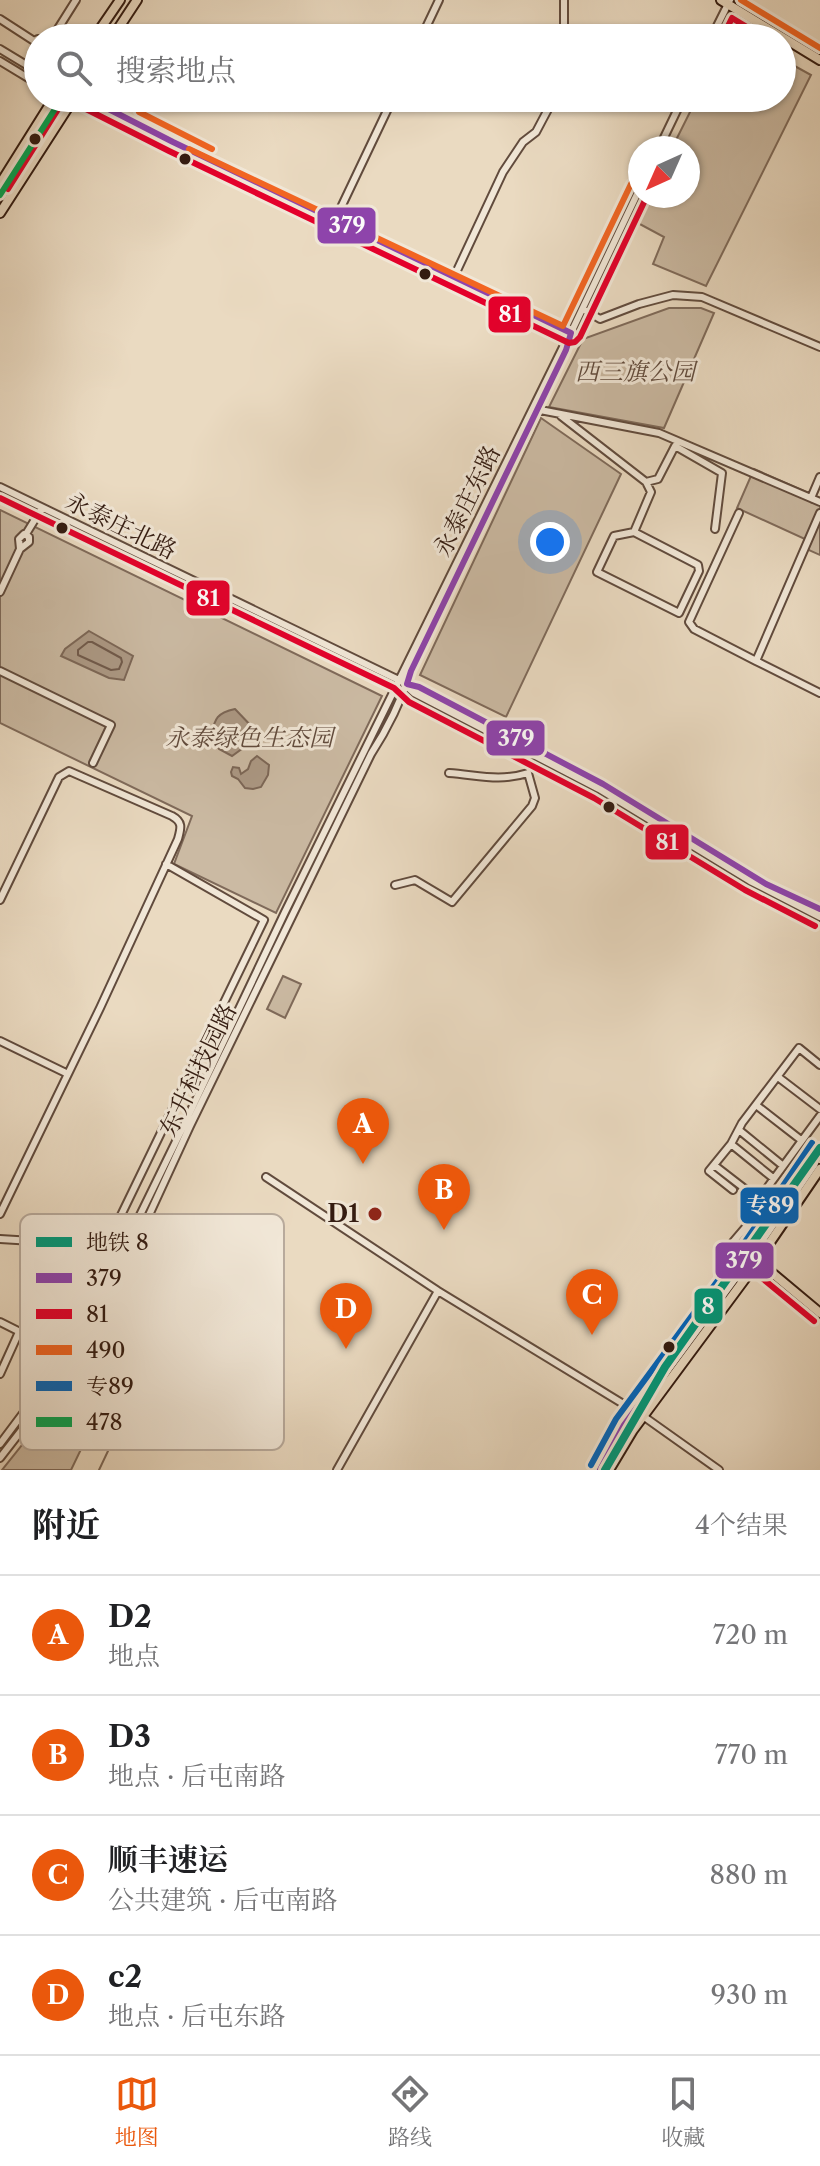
<!DOCTYPE html>
<html lang="zh">
<meta charset="utf-8">
<style>
body{margin:0;font-family:"Libre Caslon Text","Noto Serif SC",serif;background:#f6f6f6;color:#202124}
.compass{position:absolute;left:628px;top:136px;width:72px;height:72px;border-radius:50%;background:#fff;box-shadow:0 2px 6px #0004;rotate:225deg}
.you{position:absolute;left:550px;top:542px;width:28px;height:28px;margin:-20px;border:6px solid #fff;border-radius:50%;background:#1a73e8;box-shadow:0 0 0 12px #1a73e833}
.badge{display:grid;place-items:center;width:52px;height:52px;border-radius:50%;background:#ea580c;color:#fff;font-size:26px;font-weight:700}
.pin{position:absolute;translate:-50% -66px;filter:drop-shadow(0 2px 4px #0008)}
.pin::after{content:'';position:absolute;top:42px;width:28px;height:24px;background:inherit;clip-path:polygon(0 0,100% 0,50% 100%)}
.list{margin:0;padding:0;list-style:none}
h2{display:flex;justify-content:space-between;align-items:center;height:104px;margin:0;padding:0 32px;font-size:34px}
h2 small{font-size:26px;font-weight:400;color:#757577}
.list li{display:grid;grid-template-columns:52px 1fr auto;gap:24px;align-items:center;box-sizing:border-box;height:120px;padding:0 32px;border-top:2px solid #e0e0e0}
.list b{display:block;font-size:30px;white-space:nowrap}
.list p{margin:0;font-size:26px;white-space:nowrap;color:#757577}
.list em{font-size:26px;font-style:normal;color:#757577}
.icon{flex:none;width:44px;height:44px;fill:none;stroke:currentColor;stroke-width:2;stroke-linecap:round;stroke-linejoin:round}
.map{position:relative;flex:none;width:820px;height:1470px;overflow:hidden}
.search{position:absolute;background:#fff;box-shadow:0 2px 6px #0004;left:24px;right:24px;top:24px;height:88px;display:flex;align-items:center;gap:20px;box-sizing:border-box;padding:0 28px;border-radius:44px;color:#757577;font-size:30px}
.sheet{height:584px;background:#fff}
nav{display:flex;justify-content:space-around;align-items:center;box-sizing:border-box;height:112px;border-top:2px solid #e0e0e0;background:#fff;font-size:22px;color:#757577}
nav a{display:grid;justify-items:center;gap:4px}
nav .on{color:#ea580c}
.map>svg:first-child{display:block}
.green{fill:#cbbaa3;stroke:#7f6a5a;stroke-width:2}
.water{fill:#ac9985;stroke:#7c6757;stroke-width:2}
.lines{fill:none;stroke-linecap:round;stroke-linejoin:round}
.shore{stroke:#705a4b;stroke-width:2}
.stream{stroke:#7c6757;stroke-width:2}
.minor-casing{stroke:#614b3d;stroke-width:10}
.major-casing{stroke:#331b11;stroke-width:12}
.minor{stroke:#f1e7d7;stroke-width:6}
.major{stroke:#eadac1;stroke-width:8}
.bus-1-casing{stroke:#f1e7d7;stroke-width:12}
.bus-2-casing{stroke:#f1e7d7;stroke-width:12}
.bus-3-casing{stroke:#f1e7d7;stroke-width:12}
.bus-4-casing{stroke:#f1e7d7;stroke-width:12}
.bus-5-casing{stroke:#f1e7d7;stroke-width:12}
.bus-1{stroke:#8e44ad;stroke-width:6}
.bus-2{stroke:#e4002b;stroke-width:6}
.bus-3{stroke:#f26522;stroke-width:6}
.bus-4{stroke:#0065bd;stroke-width:6}
.bus-5{stroke:#00a651;stroke-width:6}
.metro-1-casing{stroke:#f1e7d7;stroke-width:14}
.metro-1{stroke:#00997a;stroke-width:8}
.bus-dot{fill:#331b11;stroke:#f1e7d7;stroke-width:3}
.poi-dot{fill:#8f2418;stroke:#f1e7d7;stroke-width:3}
.labels{text-anchor:middle;stroke-width:6;stroke-linejoin:round;paint-order:stroke}
.park-label{font-size:24px;font-style:italic;fill:#614b3d;stroke:#f1e7d7}
.street-label{font-size:24px;fill:#331b11;stroke:#f1e7d7}
.poi-label{font-size:24px;font-weight:bold;fill:#331b11;stroke:#f1e7d7;text-anchor:end}
.key{fill:#f1e7d7;stroke:#b8aa9c;stroke-width:2}
.key-label{font-size:22px;fill:#331b11}
.line-badge{stroke:#f1e7d7;stroke-width:3}
.badge-label{font-size:22px;text-anchor:middle;font-weight:bold;fill:#fff}
</style>
<div class="map">
<svg width="820" height="1470" viewBox="0 0 820 1470">
<rect width="100%" height="100%" fill="#eadac1"/>
<filter id="stains"><feTurbulence type="fractalNoise" baseFrequency=".0025" numOctaves="4"/><feColorMatrix values="0 0 0 0 .2 0 0 0 0 .09 0 0 0 0 .02 0 0 0 .5 -.17"/></filter>
<radialGradient id="worn" r=".72"><stop offset=".6" stop-color="#630" stop-opacity="0"/><stop offset="1" stop-color="#630" stop-opacity=".3"/></radialGradient>
<path class="green" d="M782,59L811,75L706,286L653,264L664,237L636,222L649,196H688V148H672L697,98H782Z
M669,308H701L714,313L664,428L549,407L583,339Z
M541,418L621,474L506,717L420,675Z
M754,469L820,498V555L802,547L805,539L737,508Z
M0,510L382,696L276,913L174,864L192,816L0,723Z
M283,976L301,984L285,1018L267,1009Z
M128,1287L157,1292L71,1470H2L93,1356Z"/>
<path class="water" d="M89,631L133,656L124,680L109,678L61,656L65,649Z
M235,709L255,730L243,748L232,756L219,749L211,735C215,718 217,713 235,709Z
M257,756L269,765L268,775L261,787L253,789L245,788L238,779L232,776L231,772L233,767L239,768L241,774L248,769L251,761Z"/>
<g class="lines">
<path class="shore" d="M88,642H92L121,658L122,662L119,669L111,670L78,655V650Z"/>
<path class="stream" d="M191,1337C213,1327 220,1300 228,1278L218,1270V1262L222,1261
M188,1344L193,1334L198,1275L219,1271
M161,1379L175,1386L181,1381L172,1372
M126,1448C130,1421 118,1408 149,1394L155,1400
M99,1470L108,1451"/>
<defs>
<path id="minor" d="M0,19L34,41L38,39
M43,38L54,35L76,0
M421,38L439,0
M564,38V0
M711,38L730,0
M0,49L38,72
M0,61L38,84
M65,98L188,159L568,339
M87,98L173,142L571,333
M659,148L683,98
M335,220L393,98
M454,277L503,172L523,142L536,132L554,98
M583,309L600,319L639,304L673,295L702,297L820,347
M535,409L659,433L820,502
M561,416L646,482L658,479L675,446L722,473L715,529
M0,487L407,684L419,687L603,784L766,884L820,909
M813,499L811,498L820,477
M739,513L689,622L694,629L756,661
M820,513L756,661L820,693
M634,532L614,536L597,572L679,613L699,571L698,565L634,532L651,492L646,482
M24,534L29,537V542L20,549L19,539Z
M26,534L42,508
M0,592L20,549
M0,671L111,725L93,763
M405,685L414,693L599,789L750,881L820,917
M395,885L415,880L452,902L532,806L535,798L528,773C499,782 478,775 449,773
M0,900L59,777L69,771L172,816C183,822 181,828 178,839L100,1008L0,1214
M0,1041L68,1074
M778,1077L820,1109
M756,1105L801,1140
M739,1130L782,1165
M731,1144L709,1171L733,1190
M714,1165L758,1199
M266,1177L438,1291L643,1416L719,1470
M773,1178L731,1144L742,1123L799,1048L820,1065
M0,1239L65,1243L96,1249L110,1238L264,920L166,864
M749,1254L733,1242L762,1208L767,1188L820,1116
M0,1322L66,1355
M0,1374L19,1332
M0,1444L81,1336L183,1127L285,912L565,343
M0,1458L91,1341L190,1126L371,754C388,728 401,701 411,671L566,350L568,339L640,188
M337,1470L438,1291"/>
<path id="major" d="M721,0L820,60
M94,38L120,0
M112,38L137,0
M0,184L54,98
M0,213L74,98
M753,1257L820,1313
M600,1470L624,1425L738,1270L820,1149
M609,1470L633,1430L747,1276L820,1169"/>
</defs>
<use href="#minor" class="minor-casing"/>
<use href="#major" class="major-casing"/>
<use href="#minor" class="minor"/>
<use href="#major" class="major"/>
<defs>
<path id="bus-1" d="M87,98L173,142L571,333L566,350L411,671L407,684L419,687L603,784L766,884L820,909
M600,1470L624,1425L738,1270L820,1149"/>
<path id="bus-2" d="M722,38L732,18L765,38
M82,107L169,151L569,343L575,342L580,337L647,196
M8,189L62,103
M0,498L394,688L409,702L594,798L745,890L815,926
M812,1163L749,1255L747,1261L751,1269L814,1321"/>
<path id="bus-3" d="M741,0L820,48
M139,112L212,149
M189,149L563,326L631,184"/>
<path id="bus-4" d="M591,1465L616,1419L730,1264L812,1143"/>
<path id="bus-5" d="M0,195L62,98"/>
</defs>
<use href="#bus-1" class="bus-1-casing"/>
<use href="#bus-2" class="bus-2-casing"/>
<use href="#bus-3" class="bus-3-casing"/>
<use href="#bus-4" class="bus-4-casing"/>
<use href="#bus-5" class="bus-5-casing"/>
<use href="#bus-1" class="bus-1"/>
<use href="#bus-2" class="bus-2"/>
<use href="#bus-3" class="bus-3"/>
<use href="#bus-4" class="bus-4"/>
<use href="#bus-5" class="bus-5"/>
<defs>
<path id="metro-1" d="M605,1470L665,1367L820,1148"/>
</defs>
<use href="#metro-1" class="metro-1-casing"/>
<use href="#metro-1" class="metro-1"/>
</g>
<g class="bus-dot">
<circle cx="35" cy="139" r="7"/>
<circle cx="185" cy="159" r="7"/>
<circle cx="425" cy="274" r="7"/>
<circle cx="62" cy="528" r="7"/>
<circle cx="609" cy="807" r="7"/>
<circle cx="669" cy="1347" r="7"/>
</g>
<circle class="poi-dot" cx="375" cy="1214" r="8"/>
<g class="labels">
<g class="park-label">
<text x="635" y="380">西三旗公园</text>
<text x="249" y="746">永泰绿色生态园</text>
</g>
<g class="street-label">
<text transform="translate(467 501) rotate(-64)" y="8">永泰庄东路</text>
<text transform="translate(121 526) rotate(26)" y="8">永泰庄北路</text>
<text transform="translate(198 1070) rotate(-64)" y="8">东升科技园路</text>
</g>
<g class="poi-label">
<text x="359" y="1222">D1</text>
</g>
</g>
<rect x="20" y="1214" width="264" height="236" rx="12" class="key"/>
<rect x="36" y="1237" width="36" height="10" fill="#00997a"/>
<rect x="36" y="1273" width="36" height="10" fill="#8e44ad"/>
<rect x="36" y="1309" width="36" height="10" fill="#e4002b"/>
<rect x="36" y="1345" width="36" height="10" fill="#f26522"/>
<rect x="36" y="1381" width="36" height="10" fill="#0065bd"/>
<rect x="36" y="1417" width="36" height="10" fill="#00a651"/>
<g class="key-label">
<text x="86" y="1250">地铁 8</text>
<text x="86" y="1286">379</text>
<text x="86" y="1322">81</text>
<text x="86" y="1358">490</text>
<text x="86" y="1394">专89</text>
<text x="86" y="1430">478</text>
</g>
<g class="line-badge">
<rect x="316" y="206" width="61" height="39" rx="8" fill="#8e44ad"/>
<rect x="487" y="295" width="45" height="39" rx="8" fill="#e4002b"/>
<rect x="185" y="579" width="46" height="38" rx="8" fill="#e4002b"/>
<rect x="485" y="719" width="61" height="38" rx="8" fill="#8e44ad"/>
<rect x="644" y="823" width="46" height="38" rx="8" fill="#e4002b"/>
<rect x="739" y="1186" width="61" height="39" rx="8" fill="#0065bd"/>
<rect x="714" y="1241" width="61" height="39" rx="8" fill="#8e44ad"/>
<rect x="693" y="1287" width="31" height="38" rx="8" fill="#00997a"/>
</g>
<g class="badge-label">
<text x="347" y="233">379</text>
<text x="510" y="322">81</text>
<text x="208" y="606">81</text>
<text x="516" y="746">379</text>
<text x="667" y="850">81</text>
<text x="770" y="1213">专89</text>
<text x="744" y="1268">379</text>
<text x="708" y="1314">8</text>
</g>
<rect width="100%" height="100%" filter="url(#stains)"/>
<rect width="100%" height="100%" fill="url(#worn)"/>
</svg>
<svg class="compass" viewBox="-18 -18 36 36"><path d="M0-13l5 13h-10z" fill="#e53935"/><path d="M0 13l5-13h-10z" fill="#757577"/></svg>
<div class="you"></div>
<div class="pin badge" style="left:363px;top:1164px">A</div>
<div class="pin badge" style="left:444px;top:1230px">B</div>
<div class="pin badge" style="left:592px;top:1335px">C</div>
<div class="pin badge" style="left:346px;top:1349px">D</div>
<div class="search"><svg class="icon" aria-label="search" viewBox="0 0 24 24"><circle cx="10" cy="10" r="6"/><path d="M15 15l6 6"/></svg>搜索地点</div>
</div>
<section class="sheet">
<h2>附近<small>4个结果</small></h2>
<ul class="list">
<li><span class="badge">A</span><div><b>D2</b><p>地点</p></div><em>720 m</em></li>
<li><span class="badge">B</span><div><b>D3</b><p>地点 · 后屯南路</p></div><em>770 m</em></li>
<li><span class="badge">C</span><div><b>顺丰速运</b><p>公共建筑 · 后屯南路</p></div><em>880 m</em></li>
<li><span class="badge">D</span><div><b>c2</b><p>地点 · 后屯东路</p></div><em>930 m</em></li>
</ul>
</section>
<nav>
<a class="on"><svg class="icon" aria-label="map" viewBox="0 0 24 24"><path d="M3 6l6-2 6 2 6-2v14l-6 2-6-2-6 2zM9 4v14M15 6v14"/></svg>地图</a>
<a><svg class="icon" aria-label="directions" viewBox="0 0 24 24"><path d="M12 3l9 9-9 9-9-9zM9 14v-3h6M13 9l2 2-2 2"/></svg>路线</a>
<a><svg class="icon" aria-label="saved" viewBox="0 0 24 24"><path d="M7 4h10v16l-5-4-5 4z"/></svg>收藏</a>
</nav>
